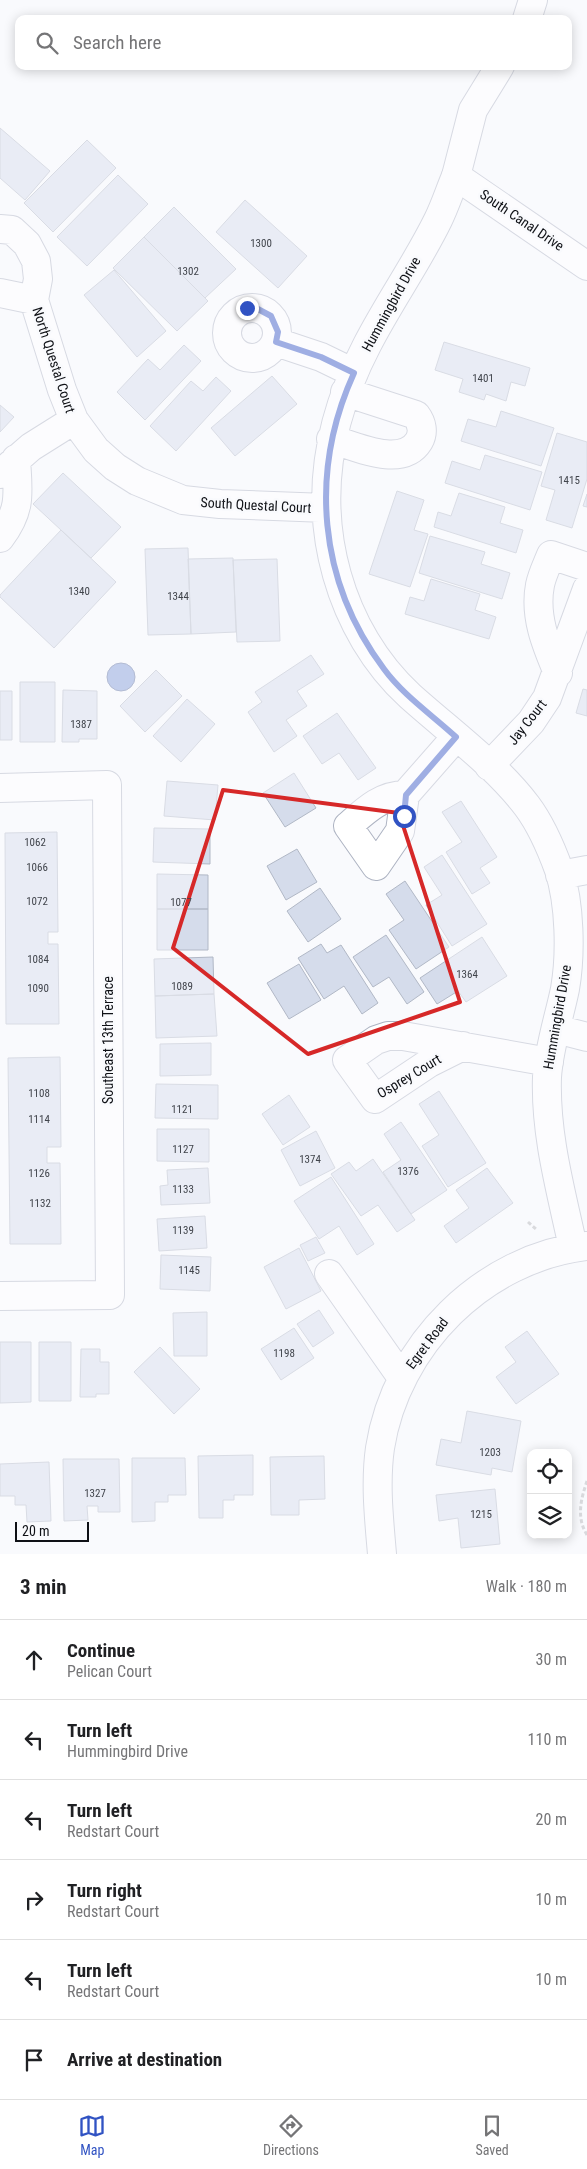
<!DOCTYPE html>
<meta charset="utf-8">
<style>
body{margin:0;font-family:"Roboto Condensed",sans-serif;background:#f6f6f6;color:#202124}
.controls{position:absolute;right:15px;bottom:15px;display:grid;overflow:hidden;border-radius:10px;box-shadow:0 2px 12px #0003}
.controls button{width:45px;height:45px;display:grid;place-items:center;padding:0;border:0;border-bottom:1px solid #e0e0e0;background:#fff;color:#202124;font:25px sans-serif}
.scale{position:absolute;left:15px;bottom:12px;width:74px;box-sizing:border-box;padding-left:5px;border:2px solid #0f1116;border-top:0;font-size:14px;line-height:18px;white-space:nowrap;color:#0f1116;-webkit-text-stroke:4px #f9fafd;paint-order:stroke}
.stop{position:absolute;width:15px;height:15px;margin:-11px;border:4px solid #3153c3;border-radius:50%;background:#fff}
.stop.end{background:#3153c3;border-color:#fff;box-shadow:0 1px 5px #0008}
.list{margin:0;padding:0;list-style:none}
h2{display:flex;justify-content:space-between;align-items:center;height:65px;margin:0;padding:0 20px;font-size:21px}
h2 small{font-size:16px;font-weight:400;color:#757577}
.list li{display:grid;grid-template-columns:32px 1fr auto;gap:15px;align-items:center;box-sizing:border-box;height:80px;padding:0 20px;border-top:1px solid #e0e0e0}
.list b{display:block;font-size:19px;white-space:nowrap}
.list p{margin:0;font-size:16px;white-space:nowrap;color:#757577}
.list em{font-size:16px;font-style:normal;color:#757577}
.icon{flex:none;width:28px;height:28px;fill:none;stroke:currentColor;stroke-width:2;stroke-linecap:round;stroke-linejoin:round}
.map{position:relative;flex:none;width:587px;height:1554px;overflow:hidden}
.search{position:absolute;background:#fff;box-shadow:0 2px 12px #0003;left:15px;right:15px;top:15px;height:55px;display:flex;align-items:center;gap:12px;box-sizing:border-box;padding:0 18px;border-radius:10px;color:#757577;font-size:19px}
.sheet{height:545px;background:#fff}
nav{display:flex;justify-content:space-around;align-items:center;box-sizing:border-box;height:70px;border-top:1px solid #e0e0e0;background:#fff;font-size:14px;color:#757577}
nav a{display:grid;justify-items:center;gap:2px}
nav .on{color:#3153c3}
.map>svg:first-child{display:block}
.water{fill:#7f99d8;stroke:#5d709e}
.building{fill:#d5dceb;stroke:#b1b8c6}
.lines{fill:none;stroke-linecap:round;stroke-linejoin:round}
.minor-casing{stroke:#adb3c2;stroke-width:30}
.tertiary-casing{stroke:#adb3c2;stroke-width:30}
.path{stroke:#b2b3b7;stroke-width:3;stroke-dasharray:4 2.5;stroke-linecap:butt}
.minor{stroke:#fff;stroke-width:28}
.tertiary{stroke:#fff;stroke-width:28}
.route{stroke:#3153c3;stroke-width:6}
.marked{fill:none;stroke:#d62828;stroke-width:4;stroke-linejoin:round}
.labels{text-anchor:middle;stroke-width:5;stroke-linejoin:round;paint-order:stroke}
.number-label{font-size:11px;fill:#40444b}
.street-label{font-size:14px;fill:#0f1116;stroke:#f9fafd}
</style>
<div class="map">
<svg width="587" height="1554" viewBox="0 0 587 1554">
<rect width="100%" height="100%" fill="#f9fafd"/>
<path class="water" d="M107 677a14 14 0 1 1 28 0a14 14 0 1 1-28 0Z"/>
<path class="building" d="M0,128L50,171L25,200L0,178Z
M87,140L116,168L53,232L24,203Z
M118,175L148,204L87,266L57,237Z
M245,200L307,256L278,288L216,232Z
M174,207L236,269L205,298L144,237Z
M144,237L208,301L177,331L113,268Z
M114,270L166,331L137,357L84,295Z
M444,342L530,368L525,386L511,382L506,401L486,394L484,400L459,392L463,379L435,370Z
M184,345L201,361L145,420L117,392L148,359L160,370Z
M272,376L297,404L235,456L211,428Z
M216,377L231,391L176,451L150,426L191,381L203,391Z
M0,405L14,417L0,432Z
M501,411L554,428L541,466L461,441L468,419L496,427Z
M557,433L587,442V479L572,528L546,520L555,490L541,486Z
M485,455L542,472L530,510L445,483L452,461L480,470Z
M63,473L121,527L91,558L33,504Z
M397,491L424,500L414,530L428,534L410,587L369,574Z
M459,493L505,507L500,523L523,530L516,553L434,527L438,512L451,516Z
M587,494V507L583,506Z
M61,530L116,582L54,648L0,597V595Z
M430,536L485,552L481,564L510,573L502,599L419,573Z
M188,548L191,634L148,635L145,549Z
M233,558L236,632L191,634L188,559Z
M277,559L280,641L237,642L233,560Z
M431,579L480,594L475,610L496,617L489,639L405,614L410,597L424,601Z
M311,655L324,674L297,691L307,706L286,720L297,736L274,752L248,712L262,702L255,692Z
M156,670L182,696L145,732L120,706Z
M20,682H55V742H20Z
M583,689L587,690V716L576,713Z
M63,690L97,691V739H79V742H62Z
M0,691H12V740H0Z
M187,699L215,724L181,762L153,736Z
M337,713L376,768L358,780L339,753L322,764L303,736Z
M294,773L316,808L285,827L263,793Z
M167,781L218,785L215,820L164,816Z
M461,801L497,857L480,868L490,883L472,894L446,852L462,842L442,812Z
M154,828L210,829V864L153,862Z
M57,832L58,932H48V944H58L59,1024H6L5,833Z
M297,849L317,882L286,900L267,866Z
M442,855L487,924L452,946L426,905L442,895L424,867Z
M157,874L208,875V909H157Z
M405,881L449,947L416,969L389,930L404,920L386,894Z
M320,888L341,919L308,942L287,911Z
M157,909H208V950H157Z
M386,935L424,992L407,1004L389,977L373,987L353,957Z
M482,937L507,976L466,1002L458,991L437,1004L420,978Z
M321,944L327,953L341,945L378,1003L362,1014L344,986L324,999L298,958Z
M213,957L214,994L155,996L154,959Z
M299,964L321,1000L289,1019L267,983Z
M214,994L217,1036L156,1038L155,996Z
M211,1043V1075L160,1076V1044Z
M60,1057L61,1147H47V1163H60L61,1244H10L8,1058Z
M156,1084L218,1085V1119L155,1118Z
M439,1091L486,1163L448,1187L422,1146L439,1135L419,1104Z
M289,1095L310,1127L283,1145L262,1114Z
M401,1122L447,1190L411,1214L383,1172L401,1160L384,1134Z
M157,1129H209V1162L157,1161Z
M316,1131L335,1168L300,1186L281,1150Z
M373,1159L415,1220L397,1232L378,1205L361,1216L331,1174L349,1162L356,1171Z
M208,1168L210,1203L161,1205L160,1186L168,1185L167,1170Z
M487,1168L513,1203L456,1243L444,1226L469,1208L456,1190Z
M331,1177L374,1244L357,1255L339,1226L319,1239L294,1201Z
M205,1216L207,1248L159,1251L157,1219Z
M316,1237L325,1253L308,1261L300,1245Z
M299,1248L321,1291L286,1309L264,1267Z
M161,1255L211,1257L210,1291L160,1289Z
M319,1310L334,1333L313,1347L297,1324Z
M207,1312V1356H174L173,1313Z
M294,1328L314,1358L281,1380L261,1349Z
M527,1331L559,1374L516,1404L496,1377L516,1362L505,1347Z
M0,1342H31V1402L0,1403Z
M39,1342H71V1401H39Z
M160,1347L200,1389L174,1414L134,1372Z
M81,1349H100V1362H109V1394H96V1397H80Z
M467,1411L521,1421L512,1472L492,1468L491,1475L436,1465L441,1439L461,1443Z
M253,1455V1495H234V1500H223V1518H199L198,1456Z
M324,1456L325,1499L299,1500V1515H271L270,1457Z
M132,1458H185L186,1495H168V1502H155V1521L132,1522Z
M63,1459H119L120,1512H98V1506H87L88,1520L64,1521Z
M49,1462L51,1521L27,1522L26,1505H15V1496H0V1464Z
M495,1489L500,1544L461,1548L458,1518L439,1521L436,1495Z"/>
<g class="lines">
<defs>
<path id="minor" d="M456,176C450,190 445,206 438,220C417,263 389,302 367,345C329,418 314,494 337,575C350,621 375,664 410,696C449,731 496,765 527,806C542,826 551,848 559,870C570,904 571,954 565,989C559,1018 549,1047 547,1077C545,1135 561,1191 573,1247
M0,229L12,230L27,244L36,261L38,279L34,300L62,390L74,420L96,450L115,467L137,481L183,500L220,504L326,508
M0,293L34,300
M227 333a25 25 0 1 1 50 0a25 25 0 1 1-50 0Z
M276,342L321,357L354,373
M331,439C355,446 402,469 419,441C424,432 422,423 416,415L345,392
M0,474L31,447L74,420
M0,538C22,509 18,493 16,459
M558,673C546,645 534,616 540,585C542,575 547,565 551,555L587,567
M489,766L531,722L547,698L587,589
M0,788L107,785L110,1295L0,1296
M405,795L400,831L376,866L348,826C365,811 381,795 405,795L456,737
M560,875L587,870
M556,1029L587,1037
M463,1046L429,1063L375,1099L347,1060L376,1040L388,1036H403L549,1062
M329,1274L402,1378
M382,1554C379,1519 375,1483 380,1448C396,1345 483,1258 587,1246"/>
<path id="tertiary" d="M527,19L533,0
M500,66L473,110L456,176L587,266"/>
</defs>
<use href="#minor" class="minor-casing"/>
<use href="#tertiary" class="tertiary-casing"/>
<path class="path" d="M528,1222L537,1230
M587,1481C581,1499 576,1517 587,1535"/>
<use href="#minor" class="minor"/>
<use href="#tertiary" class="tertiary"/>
</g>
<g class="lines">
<path class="route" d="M247,308H256L271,316L278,332L276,342L321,357L354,373C309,472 318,581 384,669C403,695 432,715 456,737L406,795L404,816"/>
</g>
<path d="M0 0H587V1554H0ZM223,790L399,813L460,1002L308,1054L173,948Z" fill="#f9fafd" fill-opacity=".55" fill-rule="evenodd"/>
<path class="marked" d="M223,790L399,813L460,1002L308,1054L173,948Z"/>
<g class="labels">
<g class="number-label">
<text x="261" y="247">1300</text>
<text x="188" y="275">1302</text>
<text x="483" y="382">1401</text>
<text x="569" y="484">1415</text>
<text x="79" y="595">1340</text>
<text x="178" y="600">1344</text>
<text x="81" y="728">1387</text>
<text x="35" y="846">1062</text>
<text x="37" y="871">1066</text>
<text x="37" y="905">1072</text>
<text x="181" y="906">1077</text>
<text x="38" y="963">1084</text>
<text x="467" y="978">1364</text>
<text x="182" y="990">1089</text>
<text x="38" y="992">1090</text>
<text x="39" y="1097">1108</text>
<text x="182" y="1113">1121</text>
<text x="39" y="1123">1114</text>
<text x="183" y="1153">1127</text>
<text x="310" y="1163">1374</text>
<text x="408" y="1175">1376</text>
<text x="39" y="1177">1126</text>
<text x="183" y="1193">1133</text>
<text x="40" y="1207">1132</text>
<text x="183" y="1234">1139</text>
<text x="189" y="1274">1145</text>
<text x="284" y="1357">1198</text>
<text x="490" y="1456">1203</text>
<text x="95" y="1497">1327</text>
<text x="481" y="1518">1215</text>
</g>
<g class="street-label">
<text transform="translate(522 220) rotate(34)" y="5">South Canal Drive</text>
<text transform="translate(391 304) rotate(-61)" y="5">Hummingbird Drive</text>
<text transform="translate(54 360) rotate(72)" y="5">North Questal Court</text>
<text transform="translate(256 505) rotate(3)" y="5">South Questal Court</text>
<text transform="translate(527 722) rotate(-52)" y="5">Jay Court</text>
<text transform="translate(557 1017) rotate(-80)" y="5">Hummingbird Drive</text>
<text transform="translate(108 1040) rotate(-90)" y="5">Southeast 13th Terrace</text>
<text transform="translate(409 1076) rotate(-31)" y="5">Osprey Court</text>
<text transform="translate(427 1343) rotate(-53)" y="5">Egret Road</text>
</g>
</g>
</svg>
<div class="controls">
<button><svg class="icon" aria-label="locate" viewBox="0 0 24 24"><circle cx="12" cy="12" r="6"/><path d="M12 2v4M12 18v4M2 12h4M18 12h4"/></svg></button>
<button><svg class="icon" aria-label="layers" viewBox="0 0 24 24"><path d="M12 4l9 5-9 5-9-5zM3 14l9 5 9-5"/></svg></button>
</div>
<div class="scale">20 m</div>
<div class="stop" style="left:404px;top:816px"></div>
<div class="stop end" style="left:247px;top:308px"></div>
<div class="search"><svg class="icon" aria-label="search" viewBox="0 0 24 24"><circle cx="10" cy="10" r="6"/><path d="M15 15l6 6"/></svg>Search here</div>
</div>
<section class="sheet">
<h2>3 min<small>Walk · 180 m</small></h2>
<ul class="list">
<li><svg class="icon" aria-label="ahead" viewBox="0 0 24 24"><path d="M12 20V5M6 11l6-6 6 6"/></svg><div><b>Continue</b><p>Pelican Court</p></div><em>30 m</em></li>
<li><svg class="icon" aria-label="left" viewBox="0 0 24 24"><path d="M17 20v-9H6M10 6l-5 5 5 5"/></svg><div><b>Turn left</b><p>Hummingbird Drive</p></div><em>110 m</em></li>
<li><svg class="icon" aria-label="left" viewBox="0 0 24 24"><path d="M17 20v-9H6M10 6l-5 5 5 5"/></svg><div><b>Turn left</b><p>Redstart Court</p></div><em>20 m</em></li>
<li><svg class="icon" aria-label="right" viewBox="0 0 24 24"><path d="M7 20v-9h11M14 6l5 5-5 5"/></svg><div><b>Turn right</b><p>Redstart Court</p></div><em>10 m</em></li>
<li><svg class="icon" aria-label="left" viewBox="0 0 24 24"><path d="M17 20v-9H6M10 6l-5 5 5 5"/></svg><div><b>Turn left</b><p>Redstart Court</p></div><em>10 m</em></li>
<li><svg class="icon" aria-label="arrive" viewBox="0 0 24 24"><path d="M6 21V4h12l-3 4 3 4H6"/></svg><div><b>Arrive at destination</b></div></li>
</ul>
</section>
<nav>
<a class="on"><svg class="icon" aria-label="map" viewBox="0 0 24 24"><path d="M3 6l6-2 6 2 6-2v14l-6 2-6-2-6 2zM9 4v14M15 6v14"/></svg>Map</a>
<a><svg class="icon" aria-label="directions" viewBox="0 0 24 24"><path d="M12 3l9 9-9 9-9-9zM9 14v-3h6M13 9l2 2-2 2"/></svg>Directions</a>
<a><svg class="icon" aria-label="saved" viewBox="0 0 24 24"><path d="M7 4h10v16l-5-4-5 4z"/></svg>Saved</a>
</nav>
